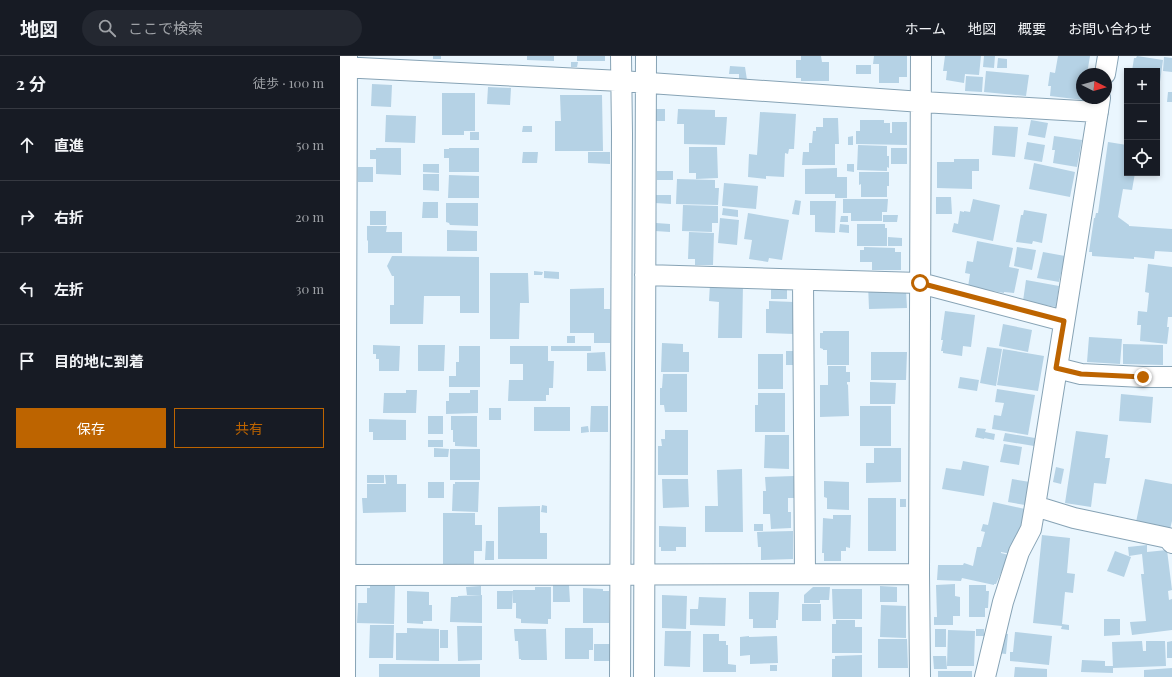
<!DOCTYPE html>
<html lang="ja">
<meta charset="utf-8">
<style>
body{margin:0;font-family:"Playfair Display","Noto Sans JP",serif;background:#242831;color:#f1f3f6}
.controls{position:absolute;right:12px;top:12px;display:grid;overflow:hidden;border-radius:0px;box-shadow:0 2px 6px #0003}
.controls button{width:36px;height:36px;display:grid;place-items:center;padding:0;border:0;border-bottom:1px solid #363941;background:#171b24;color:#f1f3f6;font:20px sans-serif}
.compass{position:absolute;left:736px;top:12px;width:36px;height:36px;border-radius:50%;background:#171b24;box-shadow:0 2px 6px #0003;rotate:95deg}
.stop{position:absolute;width:12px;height:12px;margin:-9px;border:3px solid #bd6400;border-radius:50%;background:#fff}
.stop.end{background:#bd6400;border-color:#fff;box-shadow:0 1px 4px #0008}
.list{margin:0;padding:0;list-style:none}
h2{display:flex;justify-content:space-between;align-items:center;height:52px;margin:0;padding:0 16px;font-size:17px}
h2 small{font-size:13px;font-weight:400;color:#9ea1a6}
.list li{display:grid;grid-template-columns:26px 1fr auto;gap:12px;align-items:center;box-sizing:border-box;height:72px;padding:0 16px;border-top:1px solid #363941}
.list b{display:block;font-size:15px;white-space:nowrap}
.list em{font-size:13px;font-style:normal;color:#9ea1a6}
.actions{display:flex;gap:8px;padding:12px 16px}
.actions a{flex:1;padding:9px 0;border:1px solid #bd6400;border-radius:0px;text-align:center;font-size:14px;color:#bd6400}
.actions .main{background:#bd6400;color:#fff}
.icon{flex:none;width:22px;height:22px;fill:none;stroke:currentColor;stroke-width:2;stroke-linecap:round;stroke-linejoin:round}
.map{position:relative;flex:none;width:832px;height:621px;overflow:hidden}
header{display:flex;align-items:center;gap:24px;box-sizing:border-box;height:56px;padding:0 20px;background:#171b24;border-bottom:1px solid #363941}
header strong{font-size:19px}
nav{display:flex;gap:22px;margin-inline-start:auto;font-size:14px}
.search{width:280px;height:36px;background:#242831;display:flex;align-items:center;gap:10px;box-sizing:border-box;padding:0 14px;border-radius:22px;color:#9ea1a6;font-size:15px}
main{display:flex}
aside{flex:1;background:#171b24}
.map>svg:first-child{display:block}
.building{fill:#b5d2e5}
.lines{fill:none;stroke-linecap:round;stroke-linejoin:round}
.street-casing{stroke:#87a3b5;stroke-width:22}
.street{stroke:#fff;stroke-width:20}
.route{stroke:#bd6400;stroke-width:5}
</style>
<header>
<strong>地図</strong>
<div class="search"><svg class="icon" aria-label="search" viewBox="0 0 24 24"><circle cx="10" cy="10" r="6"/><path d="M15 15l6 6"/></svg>ここで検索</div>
<nav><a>ホーム</a><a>地図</a><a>概要</a><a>お問い合わせ</a></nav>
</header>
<main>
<aside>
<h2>2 分<small>徒歩 · 100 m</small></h2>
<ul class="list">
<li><svg class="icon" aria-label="ahead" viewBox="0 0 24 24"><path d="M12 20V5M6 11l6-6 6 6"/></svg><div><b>直進</b></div><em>50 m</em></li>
<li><svg class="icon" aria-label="right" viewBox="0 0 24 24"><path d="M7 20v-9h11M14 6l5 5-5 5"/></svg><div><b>右折</b></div><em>20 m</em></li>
<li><svg class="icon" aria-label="left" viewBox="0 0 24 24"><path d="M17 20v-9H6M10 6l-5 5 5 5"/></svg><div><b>左折</b></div><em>30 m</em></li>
<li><svg class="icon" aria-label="arrive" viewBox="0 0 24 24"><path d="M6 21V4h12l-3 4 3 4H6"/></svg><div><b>目的地に到着</b></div></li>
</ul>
<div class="actions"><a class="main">保存</a><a>共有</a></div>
</aside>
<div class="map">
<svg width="832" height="621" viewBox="0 0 832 621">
<rect width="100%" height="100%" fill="#eaf6fe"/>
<path class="building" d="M93,0H101V3H93Z
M187,0H214V5L187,4Z
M237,0H265V5H237Z
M461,0H481L482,6H489V25H461V22H456V4H461Z
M534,0H567V21H559V27H539V8H533Z
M605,0H641L639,19L625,18L624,27L606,24L607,15H603Z
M644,0H655L654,12L643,11Z
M718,0H750L747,18H742V42H743V44L710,40L711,30H708L710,16L715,17Z
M797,0L823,4L819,33H817V15H792L794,2H796Z
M824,1L832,2V16L823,15Z
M658,2L667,3V12H657Z
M231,6H238L237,11H231Z
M516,9H531V18H516Z
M390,10L405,11L407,24H399V18H389Z
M646,15L689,19L686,40L644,36Z
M626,20L643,21L642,36L625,35Z
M32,28L52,29L51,51L31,50Z
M148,31L171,32L170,49L147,48Z
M828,36H832V46H827Z
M102,37H135V75H124V79H102Z
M220,39H262L263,95H215V65H221Z
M316,53H325V65H316Z
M338,53L375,54V61H387L385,89L344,88V68H337Z
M420,56L456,58L454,93H449L448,98L445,97L444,121L426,120V123L408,121L409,98L417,99Z
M46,59L76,60L75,87L45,86Z
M483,62H498L499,88H495V109H462L463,96H469V87H472L473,75H476V71H483Z
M520,64H544V67H550V77H552V66H567V89L516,88V75H520Z
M691,64L708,67L705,82L688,79Z
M183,70H192V76H182Z
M654,70L678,71L675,101L652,99Z
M130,76H139V84H130Z
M513,80V89H508V81Z
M714,80L742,84L737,111L713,107L715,94H712Z
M687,86L705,89L702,106L684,103Z
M768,86L787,89V117H795L792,134L783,133L778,161L789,169V170L832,173V196L815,195L814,203L794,201V203L752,200V196H749L754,162H755L756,157H758Z
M518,89L547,90V100H549V112L547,111V115L517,114Z
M349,91H377L378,122L356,123V117H349Z
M36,92H61V119L36,118V103H30V94H36Z
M109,92H139V116H109V102H104V93H109Z
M551,92H567V108H551Z
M183,96H198L197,107H182Z
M248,96H270V108L248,107Z
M614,103H639V115H632V133L597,132V106H614Z
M694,107L735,116L730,141L689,133Z
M83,108H99V117L83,116Z
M507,108H514V116L507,115Z
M18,111H33V126H18Z
M497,112V121H507V142H495V138H465V113Z
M317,115H333V124H317Z
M519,116H549V130H547V141H521V128L519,129Z
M83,118H99V135L83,134Z
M109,119L139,120V142H108Z
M337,123L375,124V132H379L378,149L336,148Z
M384,127L418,130L416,153L382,150Z
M316,139H331V148L315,147Z
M596,141H611L612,158H596Z
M503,143H548L547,156H542V165H511V157H503Z
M633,143L660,149L653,185L612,176L614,167L618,168L620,155L624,156V155L630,156Z
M455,144L461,145L459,159L452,158Z
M470,145H496L495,177L475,176V159H470Z
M83,146H98V162H82Z
M106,147H138V170L110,169L109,167L106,166Z
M343,149L378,150V167H372V176L342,175Z
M383,152L398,154V161L382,159Z
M684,154L707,158L702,187L693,185L692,188L676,186L681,159H683Z
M30,155H46V169H30Z
M408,157L449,164L442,204L429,202L428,206L409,203L412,184L404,183Z
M543,159H558L557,166H543Z
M501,160H508V166H500Z
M380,162L399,164L397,189L378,187Z
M316,167L330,168V176L315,175Z
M500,168L509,169V177L499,176Z
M517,168H545V172H547V190H517Z
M27,170H47L46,176H62V197H28V185L27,184Z
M107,174L137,175V195H107Z
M349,176L374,177L373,209H355V203H348Z
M548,181L562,182V190H548Z
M637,185L673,192L669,211L679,213L674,237L664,236V237L628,231L630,218L625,217L627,205L633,206Z
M524,191L555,192V196H561V214H532V206H520V194H524Z
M677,191L696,194L692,214L674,210Z
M703,196L725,200L719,226L697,222Z
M52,200L139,201V257H120V240H84L83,268H50V249H54V220H52L47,210Z
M808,208L832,211V261H828L827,271H829L827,288L800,285L801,269H797L798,255L807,256L809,237L805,236Z
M194,215L203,216L202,219H194Z
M204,215L219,216V223L204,222Z
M150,217H188L189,247H180L179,283H150Z
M686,224L719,230L716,251L683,245Z
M370,228H403L402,282H378L379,246L369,245Z
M431,228H447V243H431Z
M528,228L566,234L567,252L529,253Z
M264,232V253H270V287H254V277H230V233Z
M429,245L454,246V278L426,277V253H429Z
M605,255L635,259L631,291L623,290L622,300L603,297V295H601L603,284H601Z
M663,268L692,274L688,296L659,290Z
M483,275H509V309H487V294H483V293L480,292V277H483Z
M227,280H235V287H227Z
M749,281L782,283L780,308L747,306Z
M322,287L343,288V296H349V316H321Z
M783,288L823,289V309L783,308Z
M33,289L60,290L59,315H39V303H36V298H33Z
M78,289H105L104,315H78Z
M119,290H140V331H109V320H116V306H119Z
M170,290H208V305H214L213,332H209V339H206V345H168L169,324H183V308H170Z
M211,290H251V295H211Z
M647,291L662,293L656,330L640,327Z
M663,293L704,300L698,335L657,329Z
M446,295H455V309H446Z
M265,296L266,315H247V297Z
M531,296H567L566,324H531Z
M418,298H443V333H418Z
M488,310H506V316H510V326H507V329L508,328L509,360L480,361V329H488Z
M323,318H347V356H325L324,349H320V332H322Z
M620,321L639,324L637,335L618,332Z
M530,326L556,327L555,348H530Z
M657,333L695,339L688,379L652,373L654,359L661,360L664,347L655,346Z
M66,334H77L76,357H43L44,337H66Z
M130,334H138V357L106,358V345H109V337H130Z
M418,337H445V376H415V349H418Z
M781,338L813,341L811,367L779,365Z
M251,350H268V376H250Z
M520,350H551V390H520Z
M194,351H230V375H194Z
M149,352H161V364H149Z
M88,360H103V378H88Z
M111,360H137V391L115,390V386H113V374H111Z
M29,363L66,364V384H33V376H29Z
M248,370L249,376L241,377V371Z
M637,372L646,373L645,376L655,378L654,384L644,382L645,378L644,383L635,381Z
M325,374H348V419H318V390H322L321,383H325Z
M736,375L768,379L765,402H770L766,428L754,427L751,451L725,447Z
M665,377L695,382L694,390L663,385Z
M425,379H449V413L424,412Z
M88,384H103V391H88Z
M664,388L682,391L679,409L660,406Z
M94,392L109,393L108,401H94Z
M534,392H561V426L526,427V407H534Z
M110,393H140V424H110Z
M623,405L649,410L644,440L602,433L606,412L621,414Z
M716,411L724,413L721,428L713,426Z
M402,413L403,476H365V450H378L377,414Z
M27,419H44V427H27Z
M45,419H57V428H66V456L23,457L22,442H27V428H46Z
M454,420V442H448V456H451V472L431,473L430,458H423V435H426L425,421Z
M322,423H348L349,451L323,452Z
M672,423L690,426L685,449L668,446Z
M805,423L832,428V465L830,473L796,466Z
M484,425L509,426V454L487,453V442L484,441Z
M88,426H104V442H88Z
M115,426H139L138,456L112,455L113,428H115Z
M528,442H556V495H528Z
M560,443H566V451H560Z
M653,446L685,453L678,483L671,498L661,496V497L669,499L656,528H654V529L622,522L621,525L597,524L598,509H623L624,507L633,510L637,491H641L645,476L641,475L643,468L648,469Z
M202,449L207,450V457L201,456Z
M200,450V477H207V503H158V451Z
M103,457H135V469H142V495H134V509H103Z
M493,459H511L510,492L506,491V495H501V505H484V497H482L483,462L493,463Z
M414,468H423V475H414Z
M319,470L346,471V491H336V495H321V491H319Z
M453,475V503L421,504V491H418L417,476Z
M702,479L730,482L727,517L735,518L733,537L725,536L722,568L729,569V574L721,573L722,570L693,567Z
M146,485H154V504H145Z
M807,489V496L827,494L832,534L828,535L829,544L832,543V574L792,579L790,566L806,565L801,518H804L802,498L789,500L788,491Z
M775,495L791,501L784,521L767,515Z
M615,528V540L620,541V560H613V569H594V561H597L596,529Z
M213,529H229L230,546H213Z
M629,529H646V535H649L648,552H645V561H629Z
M30,530H55L54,568L17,567L18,547H27V532H30Z
M141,530V539H127L126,531Z
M540,530L557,531V546H540Z
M195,531H211V563H208V568L181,567V563L176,562V547H173V534H195Z
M473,531H490L489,544H480V547H464V539Z
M243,532L263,533V535H269V567H243Z
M492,533H522V563H493Z
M67,535L89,536V549H92V565H83V568L67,567Z
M157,535H173L172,553H157Z
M409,536H439L438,564H436V572H413V563H409Z
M142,539V567L110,566L111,541H118V540Z
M322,539L347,540L346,573L322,572Z
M359,541L386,542L385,570L350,569V553H358Z
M462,548H481V565H462Z
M541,549L566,550V582L540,581Z
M764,563H780V579L764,580Z
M496,564H515V571H522V597H492V568H496Z
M30,569H54L53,602H29Z
M117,570H142V604L118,605Z
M67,572L99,573V605L56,604V577H67Z
M225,572H253V594H249V603H225Z
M174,573H206L207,604H181V603H179L178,585H175Z
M595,573H606V591H595Z
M636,573H644V580H636Z
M100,574H108V592H100Z
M608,574L635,575L634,610H607Z
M325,575H351L350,611L324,610Z
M675,576L712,580L709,609L670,605V596H673Z
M659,577L668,578L666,598L657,597Z
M363,578H379V585H386V589H388V608L396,609V616H363Z
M409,580V593V581L437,580L438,607L410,608V599L400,600V581Z
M538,583H567L568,612H538Z
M802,585L803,595H806V585H825L826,610L773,612L772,586Z
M832,585V602H827V586Z
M254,588H270V605H254Z
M522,599V621H492V603H495V600Z
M593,600H606L607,613H594Z
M742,604L765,605V610H773V617L741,616Z
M39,608H140V621H39Z
M430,609H437V615H430Z
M675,611L707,613V621H674Z
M832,612V621H804V614Z
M598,615H632V621H598Z"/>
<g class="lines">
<defs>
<path id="street" d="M0,11L281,25L582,46L758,56
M765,18L768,0
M760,42L695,450L734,462L828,482L832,487
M305,219L580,227L724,265
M463,224L465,518
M717,312L741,318L803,321H832
M0,519L579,518
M5,621L7,0
M280,621L282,77L281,0
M304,621L306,0
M580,621L579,518L581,0
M645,621L663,546L679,496L691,473L695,450"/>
</defs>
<use href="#street" class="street-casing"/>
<use href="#street" class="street"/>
</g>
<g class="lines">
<path class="route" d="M580,227L724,265L716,312L741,318L803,321"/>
</g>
</svg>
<div class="controls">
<button>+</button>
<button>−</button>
<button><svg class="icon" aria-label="locate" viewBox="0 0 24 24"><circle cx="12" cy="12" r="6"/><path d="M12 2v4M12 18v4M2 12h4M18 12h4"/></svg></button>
</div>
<svg class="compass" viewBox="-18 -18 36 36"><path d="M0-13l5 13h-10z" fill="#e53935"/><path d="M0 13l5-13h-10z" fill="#9ea1a6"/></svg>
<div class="stop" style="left:580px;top:227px"></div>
<div class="stop end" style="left:803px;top:321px"></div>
</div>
</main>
